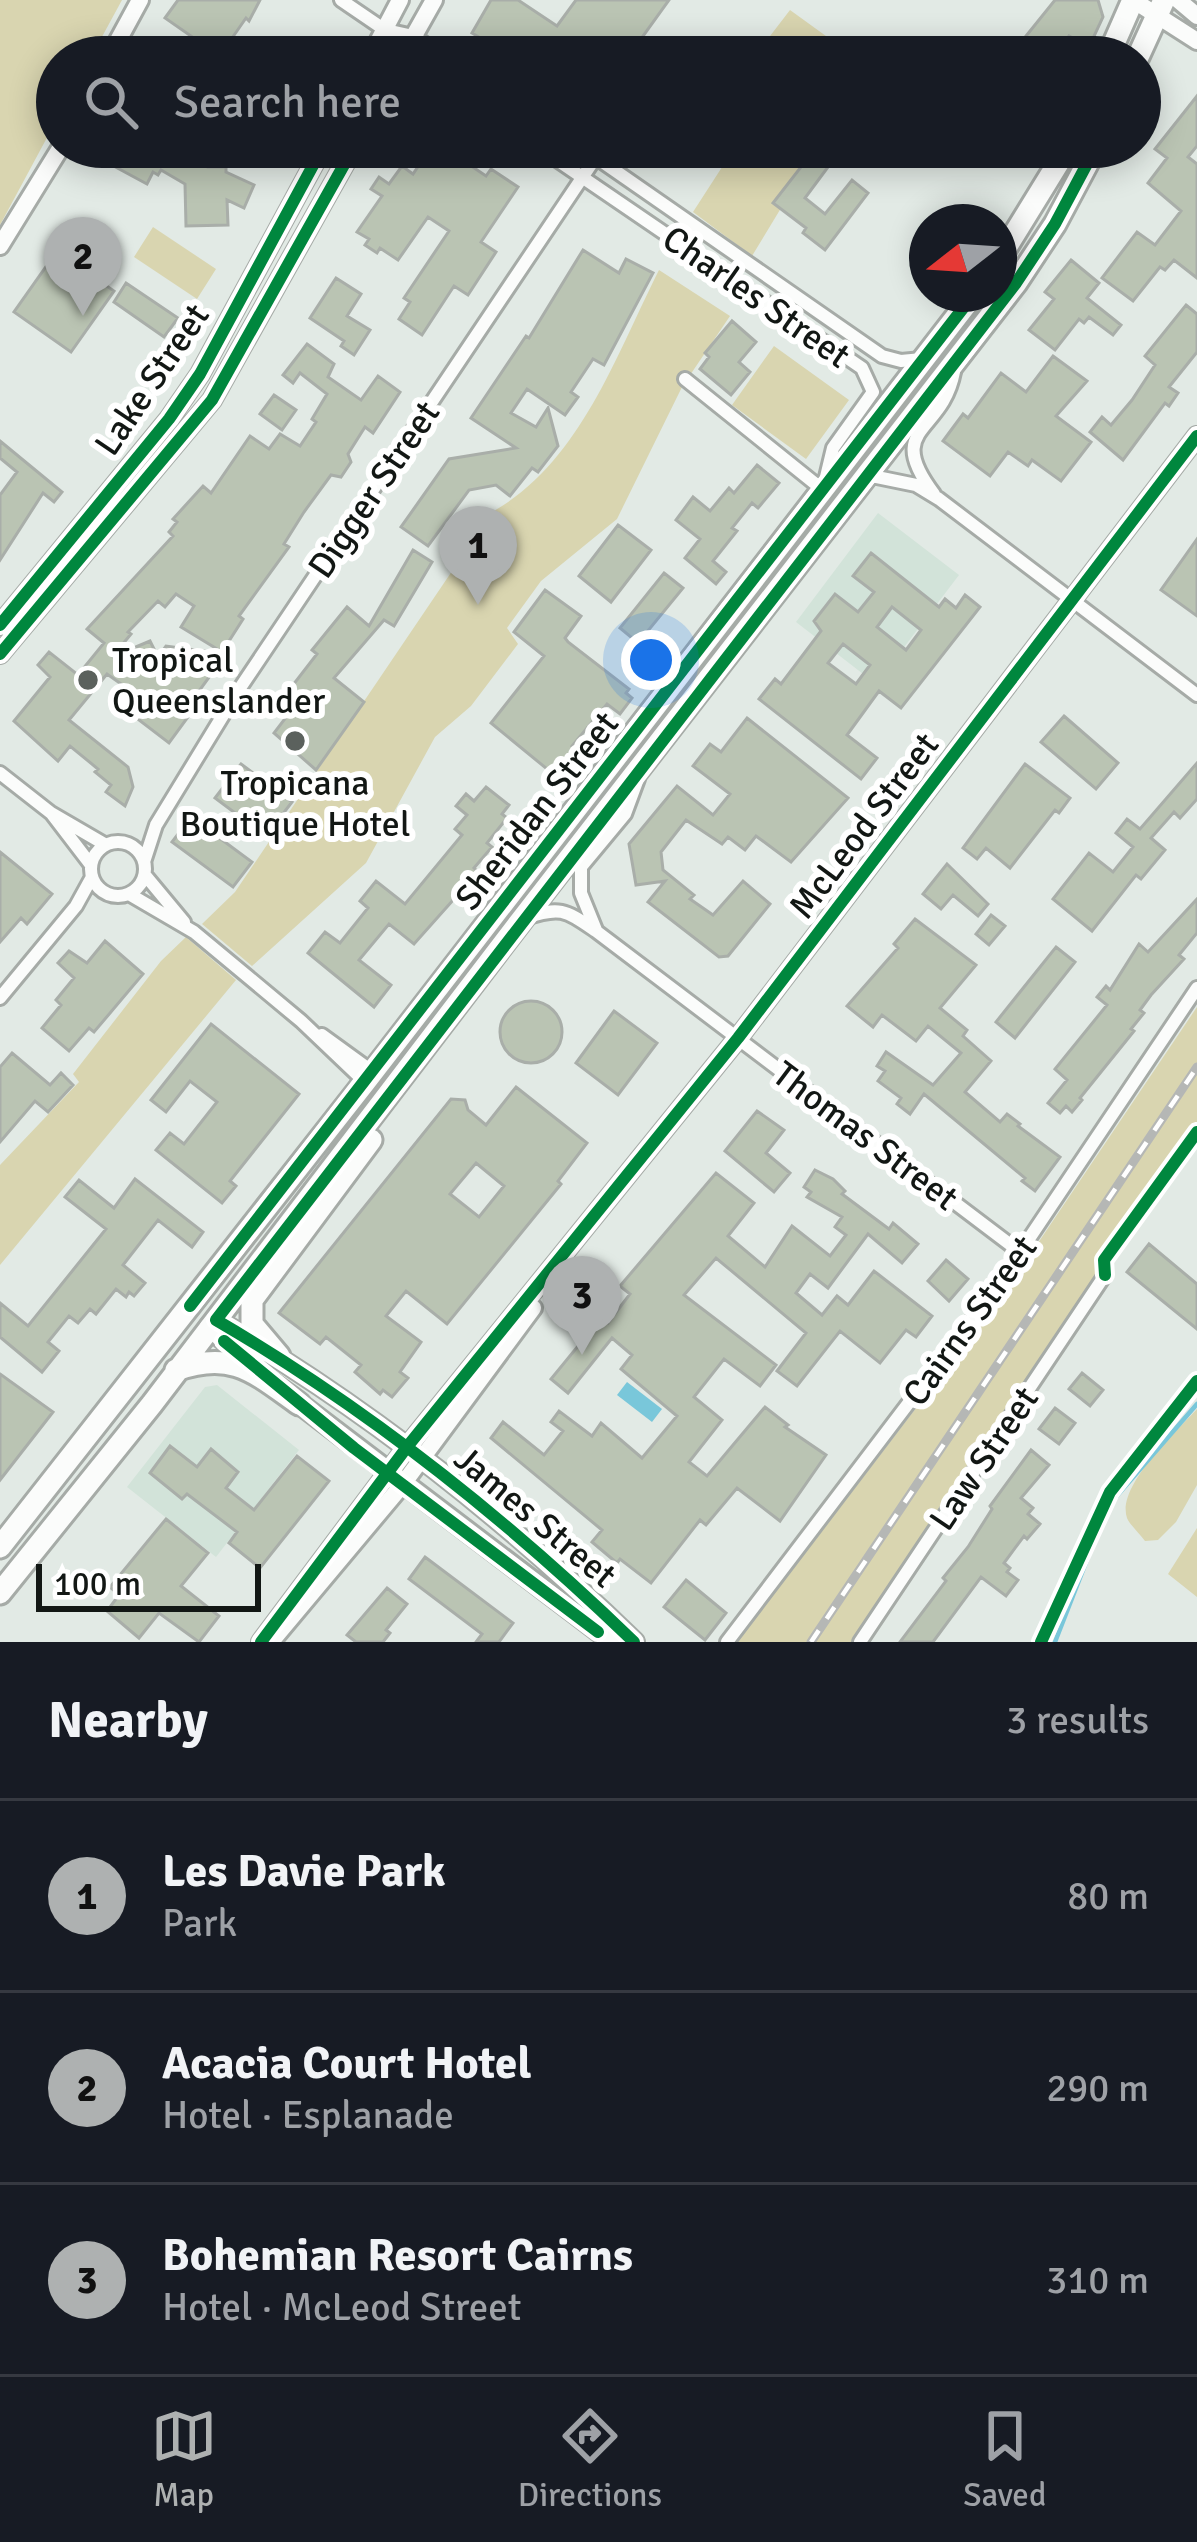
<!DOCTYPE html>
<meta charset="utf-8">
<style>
body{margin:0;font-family:Signika,sans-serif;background:#20242c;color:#f1f3f6}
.compass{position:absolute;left:909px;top:204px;width:108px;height:108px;border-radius:50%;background:#171b24;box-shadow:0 6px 30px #0003;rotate:253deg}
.scale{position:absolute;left:36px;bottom:30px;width:225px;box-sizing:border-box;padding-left:12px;border:6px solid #121714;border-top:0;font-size:33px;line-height:42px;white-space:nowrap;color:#121714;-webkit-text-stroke:9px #fff;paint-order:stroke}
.you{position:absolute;left:651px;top:660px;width:42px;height:42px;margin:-30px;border:9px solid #fff;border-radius:50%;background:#1a73e8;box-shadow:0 0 0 18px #1a73e833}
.badge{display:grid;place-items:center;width:78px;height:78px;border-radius:50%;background:#aeb1b1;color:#111;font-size:39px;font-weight:700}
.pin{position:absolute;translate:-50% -99px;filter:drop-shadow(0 3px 6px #0008)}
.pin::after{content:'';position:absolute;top:63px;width:42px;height:36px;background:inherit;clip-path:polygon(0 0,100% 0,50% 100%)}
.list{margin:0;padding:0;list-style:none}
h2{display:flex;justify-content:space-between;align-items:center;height:156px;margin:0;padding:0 48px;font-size:51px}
h2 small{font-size:39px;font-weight:400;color:#9ea1a6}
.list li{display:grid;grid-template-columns:78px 1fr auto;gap:36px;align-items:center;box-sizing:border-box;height:192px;padding:0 48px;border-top:3px solid #363941}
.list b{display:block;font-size:45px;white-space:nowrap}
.list p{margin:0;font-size:39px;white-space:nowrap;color:#9ea1a6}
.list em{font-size:39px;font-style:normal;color:#9ea1a6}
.icon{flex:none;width:66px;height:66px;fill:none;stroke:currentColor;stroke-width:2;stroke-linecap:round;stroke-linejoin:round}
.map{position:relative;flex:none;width:1197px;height:1642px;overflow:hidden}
.search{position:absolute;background:#171b24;box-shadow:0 6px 30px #0003;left:36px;right:36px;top:36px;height:132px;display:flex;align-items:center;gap:30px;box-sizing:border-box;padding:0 42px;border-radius:66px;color:#9ea1a6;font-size:45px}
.sheet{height:732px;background:#171b24}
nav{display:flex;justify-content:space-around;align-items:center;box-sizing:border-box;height:168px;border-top:3px solid #363941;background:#171b24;font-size:33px;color:#9ea1a6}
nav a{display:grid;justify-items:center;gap:6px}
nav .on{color:#aeb1b1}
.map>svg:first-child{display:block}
.built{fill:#d2e3d9}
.green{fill:#d9d5b0}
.water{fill:#79c7da}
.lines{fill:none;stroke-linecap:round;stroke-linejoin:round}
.stream{stroke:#79c7da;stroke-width:4.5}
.building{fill:#bac4b3;stroke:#a9aea9;stroke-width:3;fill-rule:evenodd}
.street-casing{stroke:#a6aba7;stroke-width:18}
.secondary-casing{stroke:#a6aba7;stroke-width:22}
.primary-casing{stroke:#a6aba7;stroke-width:24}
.highway-casing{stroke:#a6aba7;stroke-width:27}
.street{stroke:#fbfcfb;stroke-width:12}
.secondary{stroke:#fbfcfb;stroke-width:16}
.primary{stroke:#fbfcfb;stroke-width:18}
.highway{stroke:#fbfcfb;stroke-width:21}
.rail-casing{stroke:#b5b7b5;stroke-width:9}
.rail{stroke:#fff;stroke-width:4.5;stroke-dasharray:14;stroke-linecap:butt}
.cycleway-casing{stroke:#fff;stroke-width:20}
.cycleway{stroke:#00873e;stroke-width:12}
.poi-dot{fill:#5b615d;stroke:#fff;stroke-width:4.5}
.labels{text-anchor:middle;stroke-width:12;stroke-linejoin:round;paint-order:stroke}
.street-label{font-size:36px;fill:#121714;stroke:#fff}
.poi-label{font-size:36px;fill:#121714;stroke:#fff;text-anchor:start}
</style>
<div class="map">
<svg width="1197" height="1642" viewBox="0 0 1197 1642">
<rect width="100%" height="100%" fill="#e2eae5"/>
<path class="built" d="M878,513L959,575L876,684L796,622Z
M217,1385L299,1450L216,1557L127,1487L205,1387Z"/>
<path class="green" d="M0,0H122L91,57H57V119L0,225Z
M790,10L855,57H754Z
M735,147H818L752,256L693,212Z
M153,227L216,269L197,299L134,257Z
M659,270L730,316L682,387L617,519L541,581L507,628L518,644L471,706L435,737L366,863L252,966L202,924L235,892L492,512C580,463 616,355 659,270Z
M774,346L849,400L806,459L732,405Z
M186,937L236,980L0,1265V1165L79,1082L73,1074L161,961Z
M1197,1007V1140L853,1642H737L1007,1289Z
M1197,1409V1485L1176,1522L1158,1540L1145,1541C1140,1534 1130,1525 1127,1518C1116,1486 1177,1431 1197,1409Z
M1197,1528V1597L1168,1574Z"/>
<path class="water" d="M627,1382L662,1409L652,1422L617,1395Z"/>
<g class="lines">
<path class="stream" d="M1055,1642L1108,1506L1197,1404"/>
</g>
<path class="building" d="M178,0H260L249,21L246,18L230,41L236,45L229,57H221L165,18Z
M491,0H518L557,26L576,0H669L628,57H512L472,33Z
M1055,0H1098L1103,17L1089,47L1069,36L1053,57H1044L1022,41Z
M1197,96V146L1188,157L1197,164V278L1174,260L1165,270L1160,267L1133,301L1102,278L1137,232L1155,245L1181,211L1148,183L1167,158L1155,149Z
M117,147H177L169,161L207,159L208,167H226V172L254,185L244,208L227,200L228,225L186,226L185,184L161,170L158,175L153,172L147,184L108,163Z
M431,147H469L461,159L486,176L491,169L518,187L481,242L496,252L468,295L454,286L422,335L399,319L410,302L404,298L449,231L428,217L398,260L380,248L377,253L365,245L369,239L357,232L382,196L371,189L379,177L389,184L402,166L413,174Z
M811,154L828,167L805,198L825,214L852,180L868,193L825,250L803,233L806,228L773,203Z
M583,250L619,273L626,259L653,273L604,365L593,359L571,392L578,397L565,415L527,389L511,413L536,427L548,408L558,446L538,472L532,468L510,496L496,485L469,490L428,546L401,527L449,459L516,448L471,418L526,336L529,338Z
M57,251L114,291L71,352L14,312Z
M1071,260L1099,283L1087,298L1121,325L1113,335L1089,317L1084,323L1079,319L1055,350L1029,330L1054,299L1045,292Z
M336,278L361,294L347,316L370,330L354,355L341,346L344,341L310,318Z
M126,283L178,318L164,337L114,302Z
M1186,305L1197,314V352L1169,387L1178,393L1169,406L1165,403L1123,460L1090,432L1102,417L1111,425L1132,400L1155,365L1145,356Z
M732,321L756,342L739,362L750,372L731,395L700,369L709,357L705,353Z
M307,344L334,364L328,377L361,400L378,376L400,392L373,433L365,427L348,454L351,462L341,477L331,475L304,512L284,544L289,547L239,616L243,619L222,652L181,627L194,606L176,594L165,607L158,601L128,632L131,634L112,657L150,641L158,657L166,646L226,654L191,702L196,706L169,743L139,720L148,707L141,698L107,674L69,720L128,767L133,787L125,806L106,792L111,785L95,772L98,769L70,746L58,761L14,721L50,677L38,665L49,652L78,675L104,643L87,629L173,536L169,532L177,522L173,519L203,486L211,493L250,436L269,449L280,434L300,446L316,422L312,419L327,394L300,373L293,383L283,375Z
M1053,356L1087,381L1056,416L1091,442L1061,481L1032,460L1028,466L1008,452L990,476L943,441L963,414L968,418L1001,373L1026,392Z
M274,395L296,410L282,430L260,414Z
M0,441L62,492L54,502L43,493L0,560V495L17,472L0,458Z
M757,465L779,483L758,508L752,503L732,528L737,531L713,561L726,572L716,584L685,558L700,539L676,520L693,497L710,511L729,488L734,493Z
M618,525L651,550L611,602L579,576Z
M1197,539V616L1161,590Z
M413,550L432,562L394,626L384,620L334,678L364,702L316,770L274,733L297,703L286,694L317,654L312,650L347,607L369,626Z
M871,553L939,607L945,599L956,608L965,595L980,607L901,708L879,691L847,735L877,758L861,779L759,699L775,679L781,684L821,631L814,621L835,594L858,612L874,592L853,576ZM892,607L921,630L906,650L877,627ZM843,644L870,665L856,684L828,663Z
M664,573L683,588L638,643L620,628Z
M545,590L581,616L565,638L568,642L629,689L626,693L632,698L620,714L607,704L572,746L579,752L558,778L491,723L544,656L514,632Z
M1064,716L1118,763L1096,789L1041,742Z
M747,718L848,798L791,862L756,836L745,850L728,837L722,844L686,820L661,852L663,870L694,895L690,899L713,915L743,881L770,904L728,956L719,957L648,902L665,881L636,885L629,844L677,786L713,815L730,794L693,766L710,744L721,752Z
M1197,763V799L1180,818L1174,812L1151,838L1165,850L1141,879L1136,875L1092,931L1053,899L1089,853L1113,872L1133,847L1116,833L1127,819L1140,829Z
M241,764L292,802L266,836L215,798Z
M1025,764L1070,798L1059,813L1055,810L1010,868L986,848L977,859L963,848Z
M486,787L509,805L502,814L507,818L487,843L492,847L474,868L478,872L414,944L389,924L359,960L391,985L374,1007L308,953L325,932L340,943L368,908L360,901L376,881L405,904L462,835L455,829L467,815L456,806L466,794L474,801Z
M191,817L252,862L233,887L172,842Z
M0,852L52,894L27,924L21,918L0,942Z
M947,864L988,904L978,916L953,895L941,909L923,894Z
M1197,899V933L1179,955L1184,959L1151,995L1140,1010L1144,1013L1131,1029L1134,1031L1080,1098L1082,1100L1072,1112L1066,1106L1060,1113L1048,1103L1067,1080L1055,1069L1107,1005L1097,997L1106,986L1110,990L1139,944L1148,952Z
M991,915L1005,926L989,945L976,934Z
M915,919L976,965L940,1008L967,1030L963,1036L991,1061L965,1092L1000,1122L1007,1114L1020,1124L1018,1126L1060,1157L1035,1191L1022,1181L1025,1178L924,1094L910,1114L897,1104L901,1098L878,1081L885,1071L877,1066L886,1052L933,1085L961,1053L928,1026L916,1041L882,1015L873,1027L847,1006L898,948L894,944Z
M105,941L143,974L94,1032L89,1028L69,1051L42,1028L61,1005L56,1000L74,978L58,963L69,951L87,963Z
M1056,947L1075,962L1015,1038L996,1022Z
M500 1032a31 31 0 1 1 62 0a31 31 0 1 1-62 0Z
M614,1011L657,1043L618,1095L576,1063Z
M211,1024L299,1094L230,1181L236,1186L222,1203L156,1150L170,1133L184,1144L217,1102L190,1081L166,1112L151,1100Z
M12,1053L50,1085L61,1073L73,1085L48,1112L35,1101L0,1142V1067Z
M516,1087L587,1143L558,1181L561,1184L447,1324L406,1291L386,1316L421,1342L400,1372L408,1378L392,1397L383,1390L380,1394L355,1372L361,1365L326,1337L320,1344L279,1313L451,1099L465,1100L468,1110L486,1125ZM476,1163L504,1186L479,1217L450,1194Z
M757,1111L784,1130L766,1153L790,1173L774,1192L725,1151Z
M815,1170L833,1179L845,1191L842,1194L889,1229L893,1223L918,1244L902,1263L868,1234L828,1288L810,1274L796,1293L822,1315L837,1296L848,1305L874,1271L932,1316L916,1337L906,1330L880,1363L840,1331L797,1386L777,1371L806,1333L716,1258L684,1295L776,1365L760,1386L724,1359L694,1397L722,1420L689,1462L707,1476L765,1407L788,1425L785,1427L826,1455L780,1521L737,1488L706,1525L700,1520L651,1583L620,1559L617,1563L592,1542L602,1530L491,1438L503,1422L544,1455L563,1431L551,1422L559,1411L592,1436L601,1423L642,1458L677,1416L621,1369L632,1355L612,1338L568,1393L551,1379L601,1318L608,1323L630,1294L620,1286L716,1173L754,1203L728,1236L765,1267L792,1226L830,1256L846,1235L835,1227L842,1217L807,1197L811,1192L804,1187Z
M135,1179L203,1232L192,1247L158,1220L123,1265L145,1283L134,1296L129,1292L126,1297L116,1289L96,1314L90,1309L78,1323L69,1316L48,1342L59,1351L42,1372L0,1337V1303L28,1326L106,1229L65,1197L79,1180L114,1208Z
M1149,1244L1197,1284V1329L1127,1272Z
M946,1260L968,1279L949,1301L928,1281Z
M1082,1373L1103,1390L1090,1406L1069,1389Z
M0,1374L53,1412L0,1480Z
M1055,1408L1075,1423L1059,1444L1039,1429Z
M170,1446L197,1467L211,1449L238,1472L226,1488L254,1510L297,1456L329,1481L260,1568L229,1543L237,1532L187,1494L182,1499L150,1473Z
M1031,1450L1049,1465L1021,1498L1033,1508L1028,1514L1040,1524L1027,1539L1024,1536L1004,1563L1010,1568L1007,1572L1018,1580L1006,1596L981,1577L933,1642H900L946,1581L943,1578L968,1547L992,1509L990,1506Z
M166,1519L208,1553L181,1586L219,1616L199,1642L159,1613L139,1638L107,1611L119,1595L110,1587Z
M425,1557L513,1623L499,1642H476L482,1634L409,1579Z
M686,1580L726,1613L705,1640L664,1607Z
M387,1588L407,1604L386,1630L390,1633L383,1642H356L347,1635Z"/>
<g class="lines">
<defs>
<path id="street" d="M341,0L385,30L404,57
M386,30L413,36L446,57
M538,147L862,368L873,392L833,448L826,477
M581,147L882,356L901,361L922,359
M685,379L823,490
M867,475L916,485L939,499L1197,695
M934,494C883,426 942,435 954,372
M0,773L51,813L106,845
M52,814L91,865
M91 869a27 27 0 1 1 54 0a27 27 0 1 1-54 0Z
M144,862L156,825L236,694L596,157
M145,875L184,922
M129,894L194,932L301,1021L365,1082
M525,918C561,906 565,910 596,931L1020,1252
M596,930L581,893V867L625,814L638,779
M0,998L76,906L92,877
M322,1035L373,1072
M727,1642L996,1288L1197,988
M860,1642L1105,1275"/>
<path id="secondary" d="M1133,0L1197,41
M1178,0L1197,16
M109,57L140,0
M370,57L400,0
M402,57L434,0
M0,246L61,147
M0,625L169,419L200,374L323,147
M0,654L212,400L354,147
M275,1637L403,1484L533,1308
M261,1642L407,1447L738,1038L1197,436"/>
<path id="primary" d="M216,1320C367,1408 508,1520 634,1642
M209,1327L262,1373
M292,1398L613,1642"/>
<path id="highway" d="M1108,57L1133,0
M1138,57L1164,0
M999,259L1068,147
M279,1356L252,1324V1300L371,1140
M176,1370C232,1350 254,1372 299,1404
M0,1547L365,1082L974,294
M0,1593L152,1404L522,919L1016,283L1055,224L1096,147"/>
</defs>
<use href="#street" class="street-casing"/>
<use href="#secondary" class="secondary-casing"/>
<use href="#primary" class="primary-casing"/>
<use href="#highway" class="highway-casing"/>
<use href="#street" class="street"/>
<use href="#secondary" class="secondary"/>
<use href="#primary" class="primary"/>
<use href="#highway" class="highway"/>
<defs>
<path id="rail" d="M811,1642L1197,1067"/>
</defs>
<use href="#rail" class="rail-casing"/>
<use href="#rail" class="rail"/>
<defs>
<path id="cycleway" d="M0,625L169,419L200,374L323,147
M0,654L212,400L354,147
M1105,1275L1104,1260L1197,1132
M190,1306L974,294
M224,1341L354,1448L598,1632
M261,1642L407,1447L738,1038L1197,436
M634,1642C508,1520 367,1408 216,1320L1016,283L1055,224L1096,147
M1041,1642L1110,1492L1197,1381"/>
</defs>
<use href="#cycleway" class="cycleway-casing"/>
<use href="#cycleway" class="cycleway"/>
</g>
<g class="poi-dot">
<circle cx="88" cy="680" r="12"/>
<circle cx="295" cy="741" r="12"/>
</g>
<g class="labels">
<g class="street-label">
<text transform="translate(757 296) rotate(35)" y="13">Charles Street</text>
<text transform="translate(151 379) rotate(-56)" y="13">Lake Street</text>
<text transform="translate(373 489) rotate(-56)" y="13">Digger Street</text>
<text transform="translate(536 810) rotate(-52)" y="13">Sheridan Street</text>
<text transform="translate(863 825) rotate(-53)" y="13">McLeod Street</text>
<text transform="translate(866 1135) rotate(37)" y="13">Thomas Street</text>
<text transform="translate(969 1320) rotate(-54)" y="13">Cairns Street</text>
<text transform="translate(983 1458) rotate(-56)" y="13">Law Street</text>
<text transform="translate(536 1516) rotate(40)" y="13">James Street</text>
</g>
<g class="poi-label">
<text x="112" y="672">Tropical<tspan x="112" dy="41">Queenslander</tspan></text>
<text x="295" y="795" text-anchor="middle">Tropicana<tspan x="295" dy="41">Boutique Hotel</tspan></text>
</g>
</g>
</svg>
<svg class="compass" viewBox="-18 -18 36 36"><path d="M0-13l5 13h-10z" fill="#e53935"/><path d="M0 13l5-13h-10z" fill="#9ea1a6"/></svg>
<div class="scale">100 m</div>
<div class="you"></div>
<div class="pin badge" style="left:478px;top:605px">1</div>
<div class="pin badge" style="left:83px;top:316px">2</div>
<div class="pin badge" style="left:582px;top:1355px">3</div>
<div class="search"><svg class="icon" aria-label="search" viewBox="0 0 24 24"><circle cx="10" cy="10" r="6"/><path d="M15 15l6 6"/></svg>Search here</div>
</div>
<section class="sheet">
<h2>Nearby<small>3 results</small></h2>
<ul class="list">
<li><span class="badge">1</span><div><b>Les Davie Park</b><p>Park</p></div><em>80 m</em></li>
<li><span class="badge">2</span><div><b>Acacia Court Hotel</b><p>Hotel · Esplanade</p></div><em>290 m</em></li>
<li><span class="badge">3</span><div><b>Bohemian Resort Cairns</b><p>Hotel · McLeod Street</p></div><em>310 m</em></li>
</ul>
</section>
<nav>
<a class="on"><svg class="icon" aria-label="map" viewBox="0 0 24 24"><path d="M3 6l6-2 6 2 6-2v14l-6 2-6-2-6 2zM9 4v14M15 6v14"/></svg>Map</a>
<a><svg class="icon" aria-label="directions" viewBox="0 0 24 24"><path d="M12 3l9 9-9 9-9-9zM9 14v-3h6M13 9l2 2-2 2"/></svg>Directions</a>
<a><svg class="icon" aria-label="saved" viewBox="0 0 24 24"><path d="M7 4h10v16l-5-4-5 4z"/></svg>Saved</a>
</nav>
